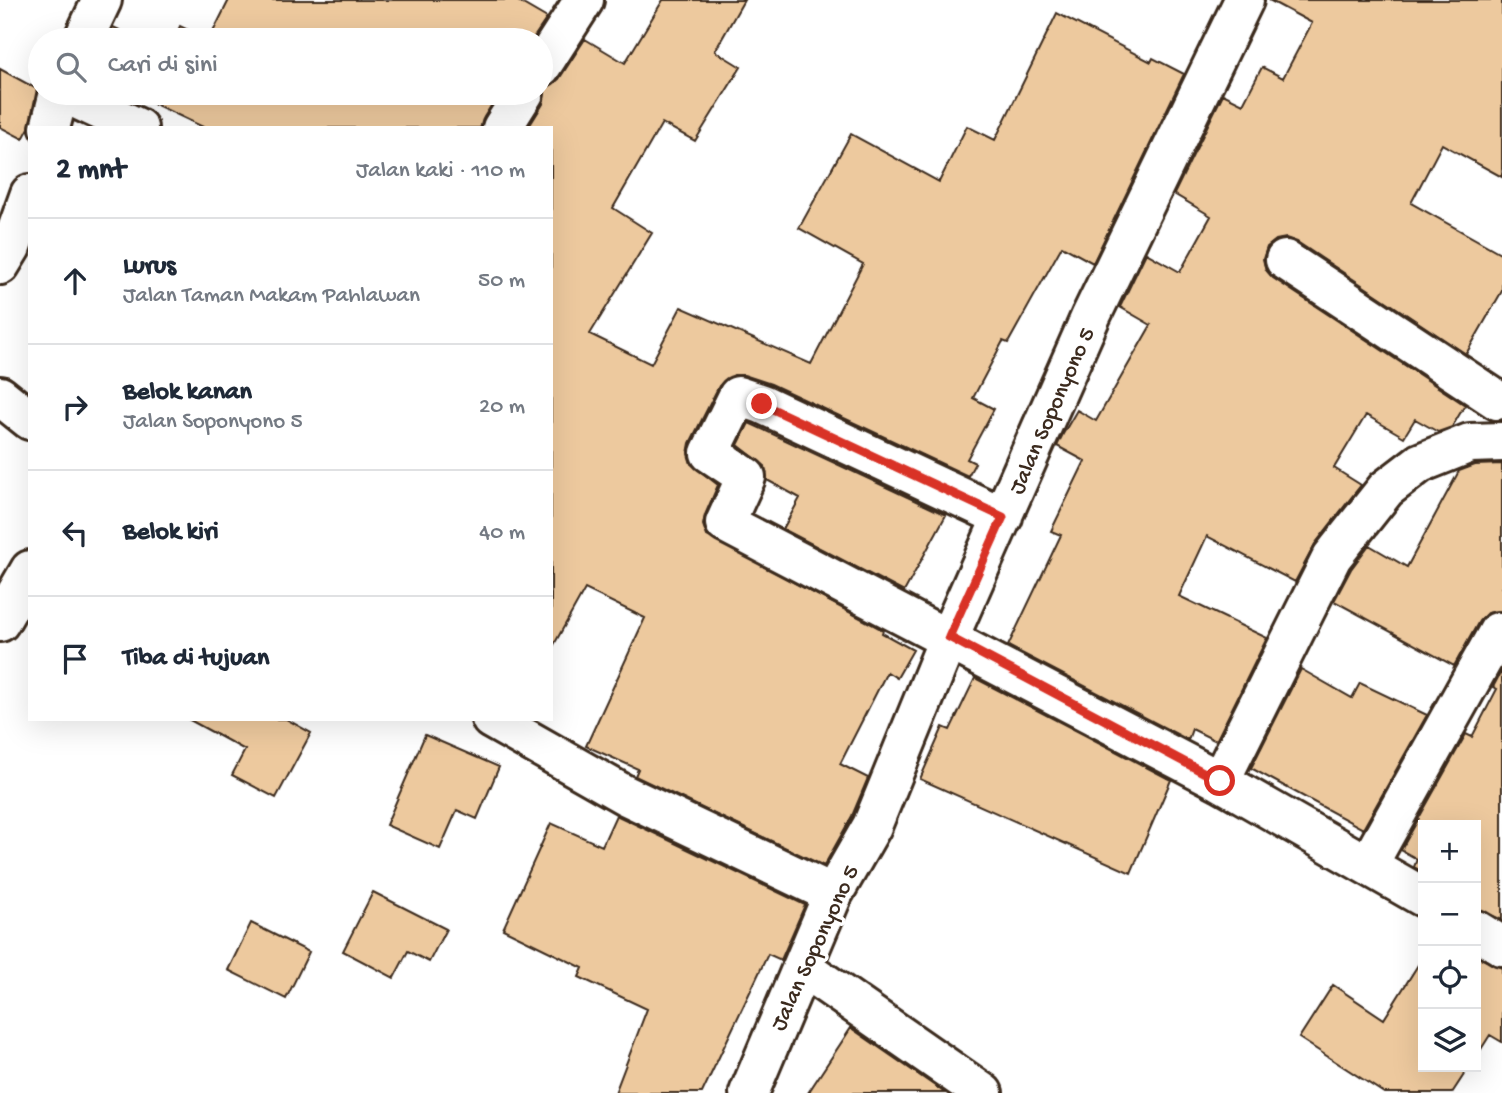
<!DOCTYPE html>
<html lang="id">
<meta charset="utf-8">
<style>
body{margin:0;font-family:"Gochi Hand",sans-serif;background:#f2f2f3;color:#1f2937}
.controls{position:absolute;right:21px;bottom:21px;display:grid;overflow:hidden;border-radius:0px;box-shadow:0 7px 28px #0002}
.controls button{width:63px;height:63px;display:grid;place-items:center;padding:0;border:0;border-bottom:2px solid #e0e1e3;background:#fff;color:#1f2937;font:35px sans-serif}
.stop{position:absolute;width:21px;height:21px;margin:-16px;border:5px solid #d93025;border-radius:50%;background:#fff}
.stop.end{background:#d93025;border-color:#fff;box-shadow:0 2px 7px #0008}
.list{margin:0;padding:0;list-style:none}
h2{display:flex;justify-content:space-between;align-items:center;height:91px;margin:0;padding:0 28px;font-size:30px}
h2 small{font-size:23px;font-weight:400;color:#747a83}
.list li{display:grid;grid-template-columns:46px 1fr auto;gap:21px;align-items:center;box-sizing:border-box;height:126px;padding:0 28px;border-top:2px solid #e0e1e3}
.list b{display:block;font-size:26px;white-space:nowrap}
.list p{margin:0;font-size:23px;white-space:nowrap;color:#747a83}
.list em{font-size:23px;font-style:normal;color:#747a83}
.icon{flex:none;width:38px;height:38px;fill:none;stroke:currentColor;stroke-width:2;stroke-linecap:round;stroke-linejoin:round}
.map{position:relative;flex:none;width:1502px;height:1093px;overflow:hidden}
.search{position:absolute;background:#fff;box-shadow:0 7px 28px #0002;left:28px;top:28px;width:525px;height:77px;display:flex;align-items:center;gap:18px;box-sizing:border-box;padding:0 24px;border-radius:38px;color:#747a83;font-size:26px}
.panel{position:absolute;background:#fff;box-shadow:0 7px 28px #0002;left:28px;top:126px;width:525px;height:595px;border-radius:0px}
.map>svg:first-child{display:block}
.building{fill:#edc99e;stroke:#3b2a1e;stroke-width:2}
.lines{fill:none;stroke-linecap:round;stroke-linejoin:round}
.minor-casing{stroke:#3b2a1e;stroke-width:44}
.minor{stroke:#fff;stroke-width:38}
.route{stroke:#d93025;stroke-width:9}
.labels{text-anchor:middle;stroke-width:7;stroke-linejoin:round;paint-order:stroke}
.street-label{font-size:23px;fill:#3b2a1e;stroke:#fff}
</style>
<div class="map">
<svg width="1502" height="1093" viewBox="0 0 1502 1093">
<rect width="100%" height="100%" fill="#fff"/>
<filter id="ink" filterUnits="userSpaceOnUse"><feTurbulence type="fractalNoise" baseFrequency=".0143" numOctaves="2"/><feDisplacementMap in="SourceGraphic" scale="14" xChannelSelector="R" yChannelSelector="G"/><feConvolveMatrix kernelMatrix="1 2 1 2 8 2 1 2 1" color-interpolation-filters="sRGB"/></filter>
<g filter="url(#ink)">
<path class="building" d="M229,0H516L547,18L532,40H174L180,26L209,40Z
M663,0H744L715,51L741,67L695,141L662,123L613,208L652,233L590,334L651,364L681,307L811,364L863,264L799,228L851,134L939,182L967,126L995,140L1057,13L1151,62L1153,58L1184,74L1093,263L1062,246L1008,343L1003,341L973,398L994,409L967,459L975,463L968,476L771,384L744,375H734L719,386L690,443L688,454L691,464L718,485L705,515L703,525L707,536L883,630L882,633L913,650L897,678L887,672L840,764L868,778L852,816L824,866L635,776L638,769L586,746L645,618L585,589L551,650V128H528L543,104L545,88L559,79L585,39L625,63Z
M1269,0H1502V177L1442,144L1411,203L1502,254V291L1466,354L1297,242L1286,238L1276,240L1267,247L1263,259L1266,270L1273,278L1465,405L1452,427L1438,432L1415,419L1404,437L1366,415L1334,468L1361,485L1315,544L1295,582L1207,536L1179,596L1267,638L1216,741L1192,729L1188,740L1008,646L1061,535L1051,531L1085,461L1057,446L1063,434L1077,410L1096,421L1151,325L1120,307L1146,253L1180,272L1211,216L1174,194L1223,94L1243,104L1262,67L1283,78L1312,23Z
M113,27L141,40H107Z
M0,69L37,89L29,128L23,139L0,127Z
M115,93H498L480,128H205L138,96L135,103Z
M749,423L946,515L904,592L783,529L800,498L767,480L765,466L738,445Z
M1502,464V611L1487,613L1479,621L1454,666L1334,601L1351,569L1369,545L1407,567L1459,471L1475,465Z
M1301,669L1352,698L1360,683L1427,715L1363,829L1251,768Z
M1502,670V920L1476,908V825H1423V872L1414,867L1417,859L1401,850L1466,734L1472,737L1497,689L1493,687Z
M975,678L1171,780L1131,873L920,779L943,727L950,730Z
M188,719H286L311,733L276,798L232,775L245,750Z
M425,735L499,767L477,819L457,810L440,849L386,825Z
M616,815L805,905L781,960L768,954L702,1093H615L647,1009L579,977L583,968L503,929L551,823L602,846Z
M373,892L446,929L429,962L408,951L394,978L343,951Z
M251,923L309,952L286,999L228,970Z
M1476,956L1502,968V1042L1490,1035L1476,1057Z
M1423,957V1067H1469L1452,1093H1384L1299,1038L1333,985L1384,1019Z
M851,1028L945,1093H808Z"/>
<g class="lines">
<defs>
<path id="minor" d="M83,40L102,0
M541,67L584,0
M64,93L138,128
M50,128L59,93
M502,128L524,93
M1285,260L1497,400
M0,265L11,247L30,194
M0,396L30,420
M1003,517L762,404L738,396L710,453L746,477L725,523L1220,781L1423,897
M0,622L30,570
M491,719L625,795L833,894
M1220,781L1332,557L1386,489L1420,463L1470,443L1502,442
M1369,863L1498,632
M1476,930L1502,946
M802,967L983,1093
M749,1093L833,894L872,826L949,637L1091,316L1244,0"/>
</defs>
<use href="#minor" class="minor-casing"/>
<use href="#minor" class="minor"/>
</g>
</g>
<g class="lines" filter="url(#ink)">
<path class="route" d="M762,404L1003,517L949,637L1220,781"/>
</g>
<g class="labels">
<g class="street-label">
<text transform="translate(1050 410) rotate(-66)" y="8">Jalan Soponyono 5</text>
<text transform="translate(813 947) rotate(-65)" y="8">Jalan Soponyono 5</text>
</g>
</g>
</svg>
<div class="controls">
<button>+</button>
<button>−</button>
<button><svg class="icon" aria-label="locate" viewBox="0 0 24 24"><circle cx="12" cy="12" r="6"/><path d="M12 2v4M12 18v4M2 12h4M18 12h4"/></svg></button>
<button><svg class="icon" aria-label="layers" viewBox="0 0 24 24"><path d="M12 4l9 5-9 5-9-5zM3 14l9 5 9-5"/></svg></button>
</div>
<div class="stop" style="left:1220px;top:781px"></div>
<div class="stop end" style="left:762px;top:404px"></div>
<div class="search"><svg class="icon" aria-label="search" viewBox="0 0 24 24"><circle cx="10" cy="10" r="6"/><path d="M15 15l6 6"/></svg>Cari di sini</div>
<section class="panel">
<h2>2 mnt<small>Jalan kaki · 110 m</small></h2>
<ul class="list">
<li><svg class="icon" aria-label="ahead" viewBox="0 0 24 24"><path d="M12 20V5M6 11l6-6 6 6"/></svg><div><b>Lurus</b><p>Jalan Taman Makam Pahlawan</p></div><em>50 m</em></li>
<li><svg class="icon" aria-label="right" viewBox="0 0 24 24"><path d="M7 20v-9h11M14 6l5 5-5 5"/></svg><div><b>Belok kanan</b><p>Jalan Soponyono 5</p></div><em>20 m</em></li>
<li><svg class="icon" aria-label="left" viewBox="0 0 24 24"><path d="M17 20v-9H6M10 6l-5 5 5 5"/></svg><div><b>Belok kiri</b></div><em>40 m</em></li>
<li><svg class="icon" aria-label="arrive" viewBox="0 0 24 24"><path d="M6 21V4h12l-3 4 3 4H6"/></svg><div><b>Tiba di tujuan</b></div></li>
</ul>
</section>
</div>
